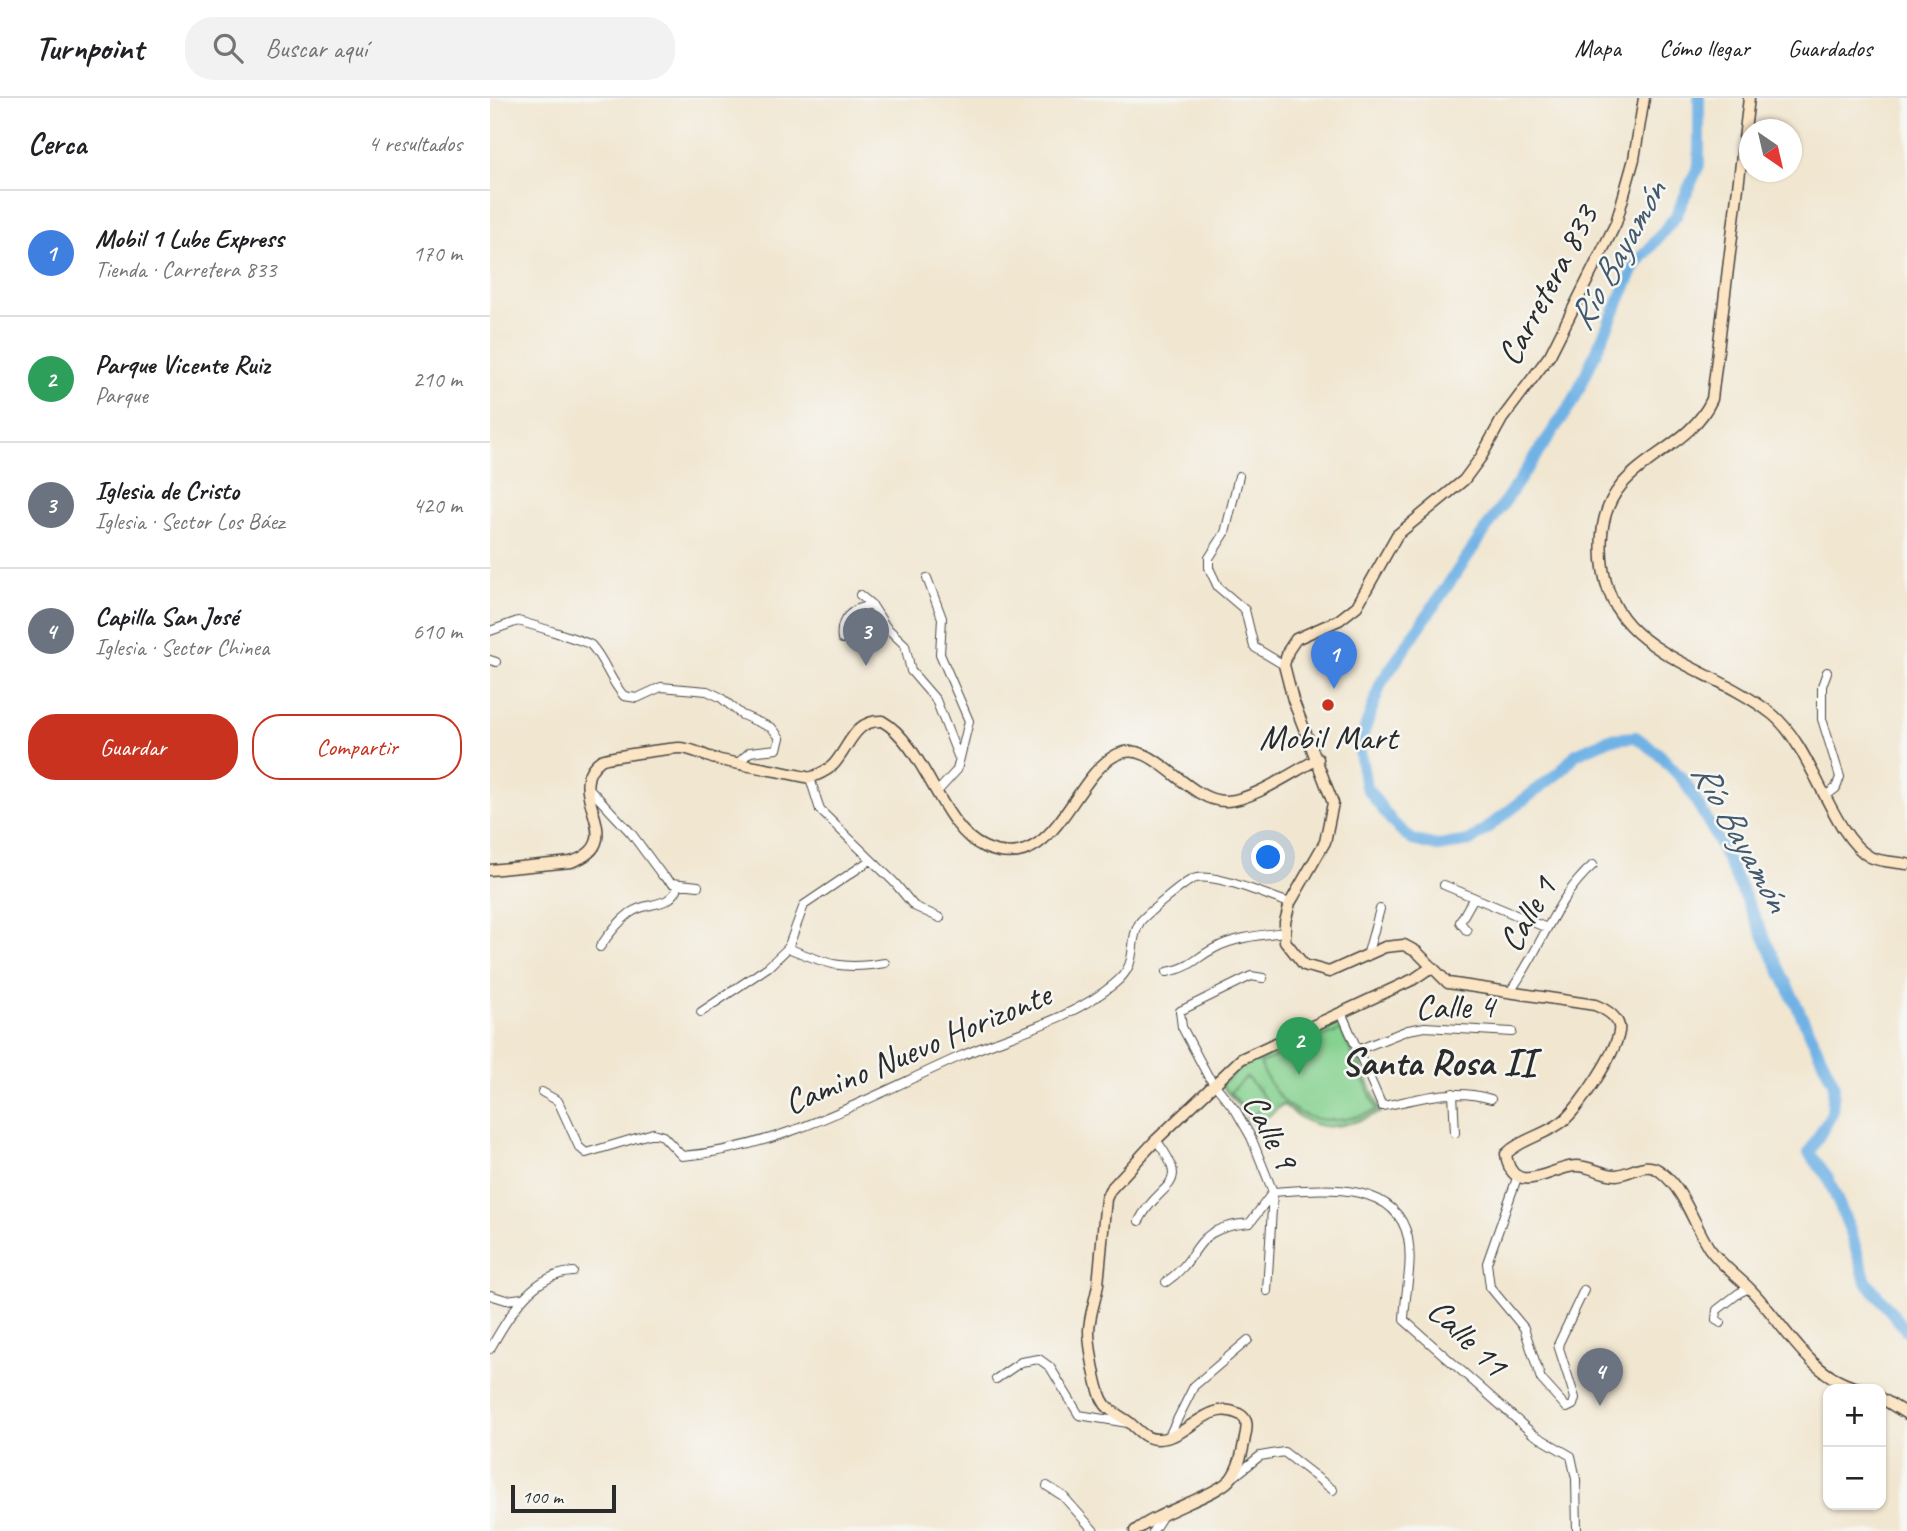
<!DOCTYPE html>
<html lang="es">
<meta charset="utf-8">
<style>
body{margin:0;font-family:Caveat,sans-serif;background:#f2f2f2;color:#202124}
.controls{position:absolute;right:21px;bottom:21px;display:grid;overflow:hidden;border-radius:14px;box-shadow:0 2px 5px #0004}
.controls button{width:63px;height:63px;display:grid;place-items:center;padding:0;border:0;border-bottom:2px solid #e0e0e0;background:#fff;color:#202124;font:35px sans-serif}
.compass{position:absolute;left:1249px;top:21px;width:63px;height:63px;border-radius:50%;background:#fff;box-shadow:0 2px 5px #0004;rotate:146deg}
.scale{position:absolute;left:21px;bottom:18px;width:105px;box-sizing:border-box;padding-left:7px;border:4px solid #2b2b2b;border-top:0;font-size:19px;line-height:24px;white-space:nowrap;color:#2b2b2b;-webkit-text-stroke:5px #f6f6f2;paint-order:stroke}
.you{position:absolute;left:779px;top:760px;width:24px;height:24px;margin:-18px;border:5px solid #fff;border-radius:50%;background:#1a73e8;box-shadow:0 0 0 10px #1a73e833}
.badge{display:grid;place-items:center;width:46px;height:46px;border-radius:50%;background:#c8321e;color:#fff;font-size:23px;font-weight:700}
.pin{position:absolute;translate:-50% -58px;filter:drop-shadow(0 2px 4px #0008)}
.pin::after{content:'';position:absolute;top:37px;width:24px;height:21px;background:inherit;clip-path:polygon(0 0,100% 0,50% 100%)}
.list{margin:0;padding:0;list-style:none}
h2{display:flex;justify-content:space-between;align-items:center;height:91px;margin:0;padding:0 28px;font-size:30px}
h2 small{font-size:23px;font-weight:400;color:#757577}
.list li{display:grid;grid-template-columns:46px 1fr auto;gap:21px;align-items:center;box-sizing:border-box;height:126px;padding:0 28px;border-top:2px solid #e0e0e0}
.list b{display:block;font-size:26px;white-space:nowrap}
.list p{margin:0;font-size:23px;white-space:nowrap;color:#757577}
.list em{font-size:23px;font-style:normal;color:#757577}
.actions{display:flex;gap:14px;padding:21px 28px}
.actions a{flex:1;padding:16px 0;border:2px solid #c8321e;border-radius:28px;text-align:center;font-size:24px;color:#c8321e}
.actions .main{background:#c8321e;color:#fff}
.icon{flex:none;width:38px;height:38px;fill:none;stroke:currentColor;stroke-width:2;stroke-linecap:round;stroke-linejoin:round}
.map{position:relative;flex:none;width:1417px;height:1433px;overflow:hidden}
header{display:flex;align-items:center;gap:42px;box-sizing:border-box;height:98px;padding:0 35px;background:#fff;border-bottom:2px solid #e0e0e0}
header strong{font-size:33px}
nav{display:flex;gap:38px;margin-inline-start:auto;font-size:24px}
.search{width:490px;height:63px;background:#f2f2f2;display:flex;align-items:center;gap:18px;box-sizing:border-box;padding:0 24px;border-radius:28px;color:#757577;font-size:26px}
main{display:flex}
aside{flex:1;background:#fff}
.map>svg:first-child{display:block}
.park{fill:url(#park-tufts);stroke:#587e5e;stroke-width:2}
.pitch{fill:#86d290;stroke:#587e5e;stroke-width:2}
.lines{fill:none;stroke-linecap:round;stroke-linejoin:round}
.river{stroke:#71b2e5;stroke-width:12}
.street-casing{stroke:#494744;stroke-width:10}
.secondary-casing{stroke:#494744;stroke-width:13}
.street{stroke:#fff;stroke-width:8}
.secondary{stroke:#fce5c4;stroke-width:10}
.poi-dot{fill:#c8321e;stroke:#f6f6f2;stroke-width:2.5}
.labels{text-anchor:middle;stroke-width:5;stroke-linejoin:round;paint-order:stroke}
.street-label{font-size:35px;fill:#2b2b2b;stroke:#f6f6f2}
.poi-label{font-size:35px;fill:#2b2b2b;stroke:#f6f6f2}
.water-label{font-size:37px;font-style:italic;fill:#445a6c;stroke:#f6f6f2}
.quarter-label{font-size:38px;font-weight:bold;fill:#2b2b2b;stroke:#f6f6f2}
</style>
<header>
<strong>Turnpoint</strong>
<div class="search"><svg class="icon" aria-label="search" viewBox="0 0 24 24"><circle cx="10" cy="10" r="6"/><path d="M15 15l6 6"/></svg>Buscar aquí</div>
<nav><a>Mapa</a><a>Cómo llegar</a><a>Guardados</a></nav>
</header>
<main>
<aside>
<h2>Cerca<small>4 resultados</small></h2>
<ul class="list">
<li><span class="badge" style="background:#3f7fe0">1</span><div><b>Mobil 1 Lube Express</b><p>Tienda · Carretera 833</p></div><em>170 m</em></li>
<li><span class="badge" style="background:#2e9e5b">2</span><div><b>Parque Vicente Ruiz</b><p>Parque</p></div><em>210 m</em></li>
<li><span class="badge" style="background:#6b7280">3</span><div><b>Iglesia de Cristo</b><p>Iglesia · Sector Los Báez</p></div><em>420 m</em></li>
<li><span class="badge" style="background:#6b7280">4</span><div><b>Capilla San José</b><p>Iglesia · Sector Chinea</p></div><em>610 m</em></li>
</ul>
<div class="actions"><a class="main">Guardar</a><a>Compartir</a></div>
</aside>
<div class="map">
<svg width="1417" height="1433" viewBox="0 0 1417 1433">
<defs>
<pattern id="park-tufts" width="24" height="20" patternUnits="userSpaceOnUse" patternTransform="scale(1.75)"><rect width="24" height="20" fill="#86d290"/><path d="M3 7l-1-3M5 7V3M7 7l1-3M15 17l-1-3M17 17v-4M19 17l1-3" fill="none" stroke="#74b47c"/></pattern>
</defs>
<rect width="100%" height="100%" fill="#f6f6f2"/>
<filter id="ink" filterUnits="userSpaceOnUse"><feTurbulence type="fractalNoise" baseFrequency=".0143" numOctaves="2"/><feDisplacementMap in="SourceGraphic" scale="14" xChannelSelector="R" yChannelSelector="G"/><feConvolveMatrix kernelMatrix="1 2 1 2 8 2 1 2 1" color-interpolation-filters="sRGB"/></filter>
<filter id="wash" filterUnits="userSpaceOnUse"><feTurbulence type="fractalNoise" baseFrequency=".00686" numOctaves="4" result="noise"/><feDisplacementMap in="SourceGraphic" scale="28" xChannelSelector="R" yChannelSelector="G"/><feGaussianBlur stdDeviation="1.57" result="paint"/><feColorMatrix in="noise" values="0 0 0 0 0 0 0 0 0 0 0 0 0 0 0 0 0 1.4 0 .05"/><feComposite in="paint" operator="in"/></filter>
<g filter="url(#wash)">
<rect width="100%" height="100%" fill="#f1e6d0"/>
<path class="park" d="M852,921L891,1014C851,1030 828,1039 793,1006L766,1028L731,987L761,961Z"/>
<path class="pitch" d="M851,932L887,1012C833,1034 792,1021 770,965Z
M757,979L778,1004L761,1019L740,994Z"/>
<g class="lines">
<path class="river" d="M1209,0V67L1186,118L1145,168L1084,302L891,585L869,648L876,689L903,725L922,742L947,748L980,743L1071,673L1086,656L1120,641L1146,639L1169,656L1195,684L1224,734L1344,986L1342,1015L1319,1055L1337,1078L1360,1132L1376,1183L1417,1233"/>
</g>
</g>
<g filter="url(#ink)">
<g class="lines">
<defs>
<path id="street" d="M749,378L735,435L719,460V470L728,489L755,512L764,549L794,567
M437,480L452,520L450,556L479,623L467,672L447,694
M370,497L382,507L396,529L415,547L421,573L446,602L468,658
M0,533L28,523C36,525 98,544 101,547C115,562 120,583 134,598L147,600L171,589L217,593L230,599L252,617L282,630L290,640L287,651L260,654L248,665
M352,541C349,520 363,510 382,507
M0,562L6,564
M320,680L330,712L404,784L424,808L450,820
M98,689L141,735L172,777L182,785L208,788
M1337,697L1346,690L1350,679L1332,621V588L1337,574
M954,787L1057,830
M977,833L970,824L983,801
M110,849C118,837 128,824 140,815C158,802 180,812 189,787
M298,850C339,867 352,872 395,865
M877,858L890,811
M677,874C703,869 705,860 725,850C746,839 772,837 795,834
M773,880L761,878L690,913L692,929L718,978L746,1013L761,1039L783,1094L777,1193
M1019,895C1050,854 1064,801 1103,767
M211,914L278,869L298,850L314,807L379,763
M851,914L892,1008C930,1001 963,989 1001,1001
M870,951L918,932L935,929L1022,934
M52,994L68,1003L89,1049L96,1055L163,1035L173,1038L192,1058C292,1050 381,998 471,958C521,936 581,922 624,886C651,865 637,844 650,824C655,817 695,784 703,781C722,773 780,799 800,805
M963,995L965,1035
M1028,1077L997,1165L1000,1189L1034,1230L1051,1281L1077,1310L1083,1307L1085,1300L1068,1247L1094,1192
M649,1123C669,1082 704,1092 666,1042
M676,1184C715,1157 699,1130 760,1125L783,1094C829,1091 906,1081 918,1140C923,1166 915,1195 914,1222L1043,1336L1081,1358L1086,1381L1087,1433
M0,1197L16,1202L32,1200
M1231,1225L1226,1222L1227,1212L1249,1195L1259,1190
M0,1251C19,1218 41,1176 83,1174
M506,1281L531,1264L549,1261L560,1269L589,1317L638,1325
M678,1340L704,1288L758,1242
M745,1378L770,1358L794,1354L843,1392
M557,1388L573,1398L604,1433
M663,1433L675,1414"/>
<path id="secondary" d="M1154,0L1144,61L1126,125L1060,257L1012,321L991,359L974,382L907,437L867,508L849,522L806,541L798,553L794,567L803,602L843,705L835,744L800,805L795,824V843L814,867L839,874L895,849L914,847L927,854L958,885L1105,907C1115,911 1126,917 1129,928C1133,946 1088,1012 1072,1024C1055,1037 1031,1041 1016,1056C1022,1102 1062,1069 1085,1068C1099,1067 1112,1077 1126,1077C1142,1076 1156,1061 1171,1074C1195,1093 1203,1125 1219,1150C1231,1167 1246,1177 1260,1191C1295,1226 1320,1282 1373,1291
M1259,0L1222,301C1196,359 1118,361 1112,436C1103,556 1211,560 1282,616C1322,648 1342,738 1380,759C1390,764 1407,764 1417,766
M0,772L81,764C144,743 69,692 111,662C116,659 182,650 190,650C202,650 214,658 226,661C257,668 289,673 320,680C329,676 338,673 344,666C360,648 364,622 392,623C435,647 451,730 494,749C565,780 581,680 626,657C663,637 697,706 737,703C763,702 804,673 828,661
M1391,1300L1417,1316
M645,1433C667,1414 732,1396 742,1379C750,1368 753,1352 755,1339C757,1330 759,1321 749,1316C719,1302 701,1335 676,1340C658,1344 652,1336 640,1325C630,1317 618,1314 612,1301C606,1288 599,1248 599,1233C599,1218 606,1201 608,1186C611,1158 613,1129 616,1101L620,1092L666,1042L751,961L924,881L940,870"/>
</defs>
<use href="#street" class="street-casing"/>
<use href="#secondary" class="secondary-casing"/>
<use href="#street" class="street"/>
<use href="#secondary" class="secondary"/>
</g>
</g>
<circle class="poi-dot" cx="838" cy="607" r="7"/>
<g class="labels">
<g class="street-label">
<text transform="translate(1057 187) rotate(-62)" y="12">Carretera 833</text>
<text transform="translate(1037 816) rotate(-60)" y="12">Calle 1</text>
<text transform="translate(965 908) rotate(-1)" y="12">Calle 4</text>
<text transform="translate(427 950) rotate(-23)" y="12">Camino Nuevo Horizonte</text>
<text transform="translate(781 1033) rotate(63)" y="12">Calle 9</text>
<text transform="translate(978 1239) rotate(44)" y="12">Calle 11</text>
</g>
<g class="poi-label">
<text x="838" y="651">Mobil Mart</text>
</g>
<g class="water-label">
<text transform="translate(1126 157) rotate(-61)" y="13">Río Bayamón</text>
<text transform="translate(1252 738) rotate(61)" y="13">Río Bayamón</text>
</g>
<g class="quarter-label">
<text x="948" y="977">Santa Rosa II</text>
</g>
</g>
</svg>
<div class="controls">
<button>+</button>
<button>−</button>
</div>
<svg class="compass" viewBox="-18 -18 36 36"><path d="M0-13l5 13h-10z" fill="#e53935"/><path d="M0 13l5-13h-10z" fill="#757577"/></svg>
<div class="scale">100 m</div>
<div class="you"></div>
<div class="pin badge" style="left:844px;top:591px;background:#3f7fe0">1</div>
<div class="pin badge" style="left:809px;top:977px;background:#2e9e5b">2</div>
<div class="pin badge" style="left:376px;top:568px;background:#6b7280">3</div>
<div class="pin badge" style="left:1110px;top:1308px;background:#6b7280">4</div>
</div>
</main>
